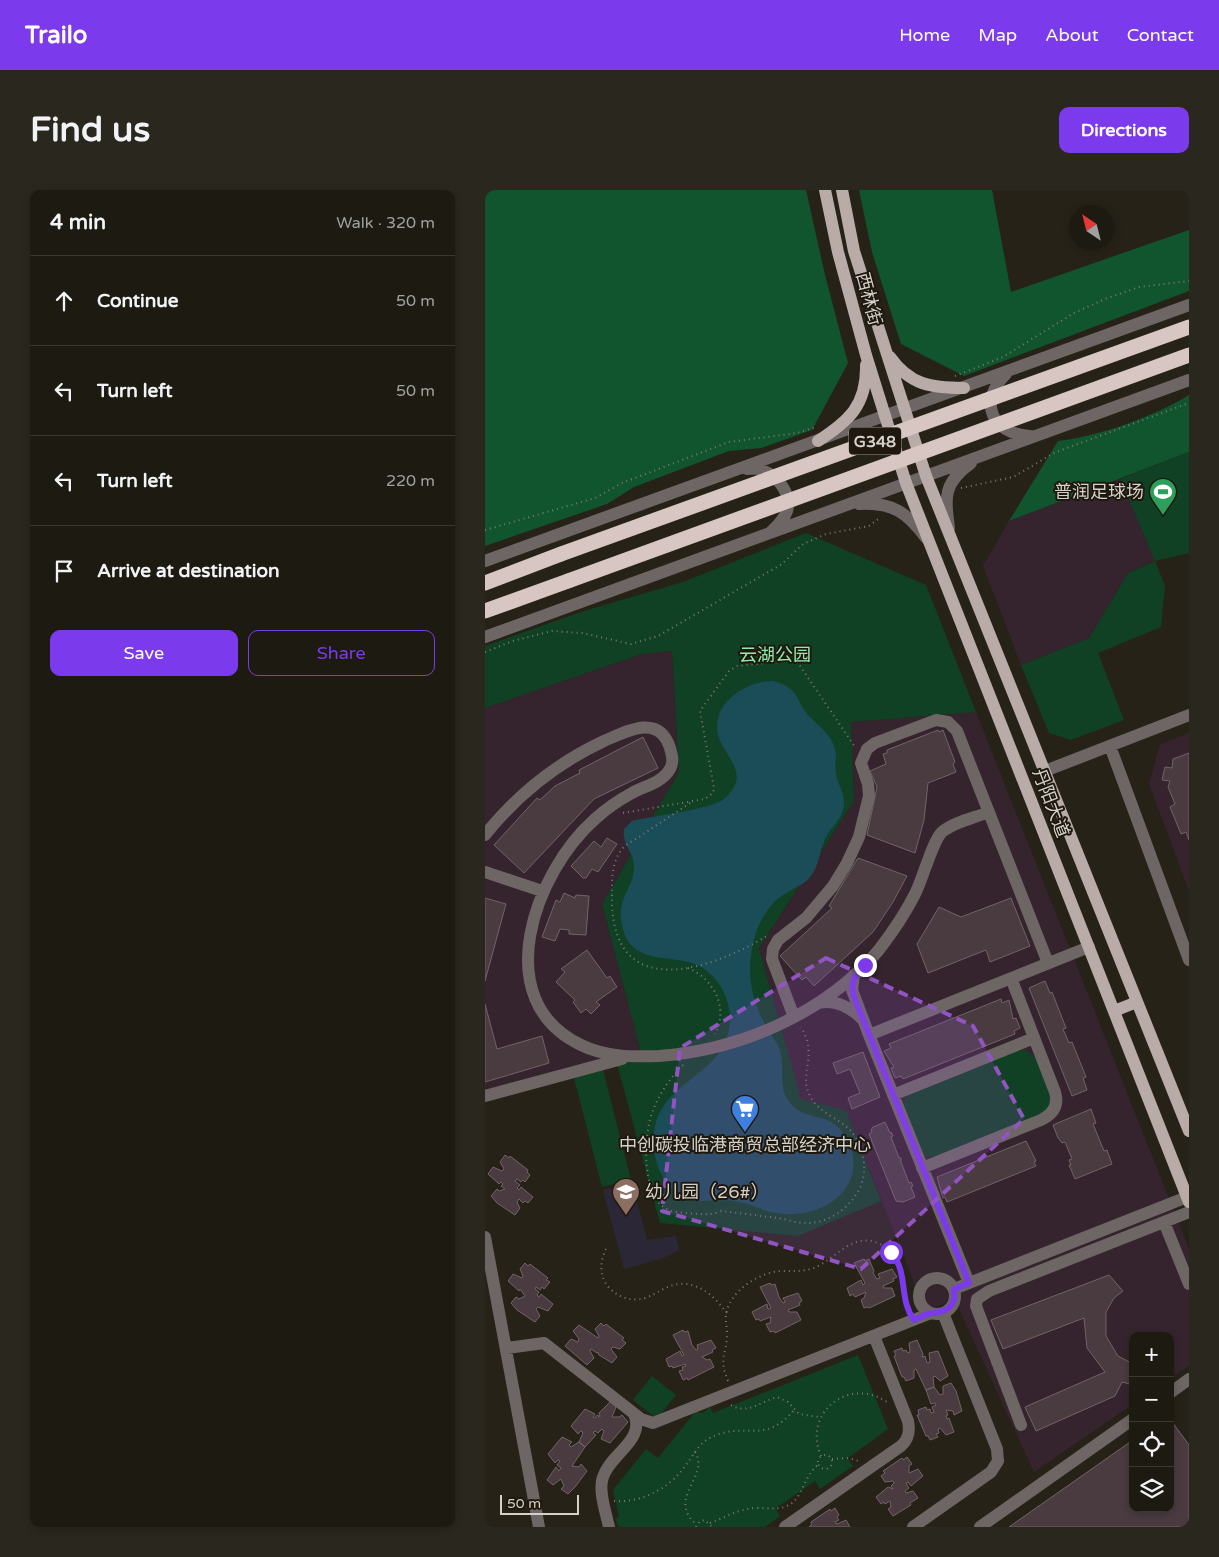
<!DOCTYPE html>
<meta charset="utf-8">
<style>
body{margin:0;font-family:"Varela Round","Noto Sans SC",sans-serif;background:#2a271f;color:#f1f3f6}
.controls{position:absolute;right:15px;bottom:15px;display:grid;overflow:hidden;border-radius:10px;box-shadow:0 2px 8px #0003}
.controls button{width:45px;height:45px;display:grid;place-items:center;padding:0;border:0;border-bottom:1px solid #3b3831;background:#1d1a11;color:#f1f3f6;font:25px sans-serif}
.compass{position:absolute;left:584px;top:15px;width:45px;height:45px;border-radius:50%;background:#1d1a11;box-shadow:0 2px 8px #0003;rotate:325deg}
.scale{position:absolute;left:15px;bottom:12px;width:79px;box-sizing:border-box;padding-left:5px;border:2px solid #d4d1ca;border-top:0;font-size:14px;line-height:18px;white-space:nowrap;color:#d4d1ca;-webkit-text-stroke:4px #1e180e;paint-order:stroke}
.stop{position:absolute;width:15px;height:15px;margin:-11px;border:4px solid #7c3aed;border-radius:50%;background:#fff}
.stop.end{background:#7c3aed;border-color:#fff;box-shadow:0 1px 5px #0008}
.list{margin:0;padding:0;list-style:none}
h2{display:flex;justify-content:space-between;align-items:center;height:65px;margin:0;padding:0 20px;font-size:21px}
h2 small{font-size:16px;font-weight:400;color:#a0a19f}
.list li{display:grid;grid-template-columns:32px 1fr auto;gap:15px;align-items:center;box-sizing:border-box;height:90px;padding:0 20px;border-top:1px solid #3b3831}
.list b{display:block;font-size:19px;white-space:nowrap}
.list em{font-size:16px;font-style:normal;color:#a0a19f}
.actions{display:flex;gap:10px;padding:15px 20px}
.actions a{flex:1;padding:11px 0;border:1px solid #7c3aed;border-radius:10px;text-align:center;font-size:18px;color:#7c3aed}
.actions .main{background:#7c3aed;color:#fff}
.icon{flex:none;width:28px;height:28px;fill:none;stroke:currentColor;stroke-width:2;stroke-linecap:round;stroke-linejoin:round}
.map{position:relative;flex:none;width:704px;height:1337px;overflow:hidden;border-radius:10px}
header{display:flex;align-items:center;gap:30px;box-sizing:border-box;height:70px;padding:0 25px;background:#7c3aed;color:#fff}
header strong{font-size:24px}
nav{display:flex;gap:28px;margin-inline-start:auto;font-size:18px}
.intro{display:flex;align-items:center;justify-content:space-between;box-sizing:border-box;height:120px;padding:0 30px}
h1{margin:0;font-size:35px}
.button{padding:12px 22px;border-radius:10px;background:#7c3aed;color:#fff;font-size:18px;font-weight:700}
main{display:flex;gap:30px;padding:0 30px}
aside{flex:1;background:#1d1a11;border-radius:10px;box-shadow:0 2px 8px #0003}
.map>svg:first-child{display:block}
.commercial{fill:#35242d}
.education{fill:#2b2737}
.green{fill:#104124}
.forest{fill:#10552e}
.water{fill:#1a4d58}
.building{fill:#493b3f;stroke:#726367}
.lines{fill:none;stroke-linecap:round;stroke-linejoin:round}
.path{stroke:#7d7970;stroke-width:2;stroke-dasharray:1 4;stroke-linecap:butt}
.minor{stroke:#6d6665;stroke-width:12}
.major{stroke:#b9aba8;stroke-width:12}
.highway{stroke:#d8c6c3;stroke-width:15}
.highway-bridge{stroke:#d8c6c3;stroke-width:15}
.route{stroke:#7c3aed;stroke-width:6}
.marked{fill:#9155c2;fill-opacity:0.2;stroke:#9155c2;stroke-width:4;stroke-dasharray:10 6;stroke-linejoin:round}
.labels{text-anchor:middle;stroke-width:4;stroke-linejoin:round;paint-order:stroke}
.shield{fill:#1e180e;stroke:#9d9a92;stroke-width:1}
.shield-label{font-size:16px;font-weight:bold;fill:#d4d1ca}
.street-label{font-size:18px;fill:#d4d1ca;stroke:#1e180e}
.poi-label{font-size:18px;fill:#d4d1ca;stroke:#1e180e;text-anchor:end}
.park-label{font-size:18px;fill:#8feaac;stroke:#1e180e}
</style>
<header>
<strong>Trailo</strong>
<nav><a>Home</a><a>Map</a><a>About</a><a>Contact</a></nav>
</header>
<div class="intro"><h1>Find us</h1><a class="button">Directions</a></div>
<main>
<aside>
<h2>4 min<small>Walk · 320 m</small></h2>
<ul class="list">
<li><svg class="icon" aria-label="ahead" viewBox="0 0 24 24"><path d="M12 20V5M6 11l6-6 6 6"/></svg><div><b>Continue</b></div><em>50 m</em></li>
<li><svg class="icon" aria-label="left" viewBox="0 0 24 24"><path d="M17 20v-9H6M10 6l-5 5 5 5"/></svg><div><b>Turn left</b></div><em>50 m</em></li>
<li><svg class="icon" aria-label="left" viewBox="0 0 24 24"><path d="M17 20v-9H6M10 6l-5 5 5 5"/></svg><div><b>Turn left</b></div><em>220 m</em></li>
<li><svg class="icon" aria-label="arrive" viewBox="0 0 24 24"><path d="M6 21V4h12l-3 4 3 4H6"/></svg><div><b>Arrive at destination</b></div></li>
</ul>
<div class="actions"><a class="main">Save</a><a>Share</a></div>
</aside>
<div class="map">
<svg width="704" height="1337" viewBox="0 0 704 1337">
<rect width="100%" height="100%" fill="#272217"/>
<path class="commercial" d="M635,289L670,370L643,383L604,448L536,475L498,376L524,331Z
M187,461L194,582L117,714L156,863L0,906V518L157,464Z
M491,522L704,1059V1176L685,1188V1146H648V1214L549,1282L470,1110L440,1120L361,920L316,910L274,758L369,611L366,532Z
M704,543V701L664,594L675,554Z"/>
<path class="education" d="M134,996L135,1000L145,998L147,1007L151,1006L162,1050L191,1046L194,1060L178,1068L139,1079L118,1000Z"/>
<path class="green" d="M704,262V363L670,371L680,396L676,437L613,463L639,530L586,550L564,543L536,475L604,448L643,383L670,371L635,289Z
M321,343L441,395L491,522L366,532L369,611L274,758L316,909L361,920L396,1011L313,1046L175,1033L131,870L156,863L117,714L194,582L187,461L157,464L0,518V456L99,421L198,392Z
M540,860L553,870L567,908L563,921L455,966L442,967L438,963L418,915L422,906L530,861Z
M118,880L146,990L117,997L89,888Z
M373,1165L403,1239L363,1268L368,1276L335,1299L330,1291L291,1318L295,1326L280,1337H134L130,1329L134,1327L128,1300L161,1259L173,1268L210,1222L218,1223L225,1217L228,1223Z
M167,1186L191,1205L172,1229L148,1210Z"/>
<path class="forest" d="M0,0H321L340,85L363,173L327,240L276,258L244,261L149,297L122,314L0,356Z
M374,0H507L526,102L704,40V101L479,186L416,154L387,62Z
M704,205V262L524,331L573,251C612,247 670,226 704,205Z"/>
<path class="water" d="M288,491C318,499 309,513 327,529C338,540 349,547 351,565C351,571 350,578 351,584C353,595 360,603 359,614C358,629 347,635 341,647C333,663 335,680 320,692C313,697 305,700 298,705C281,716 270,739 267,759C262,784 267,810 279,832C284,842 291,850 295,860C301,879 291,897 306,914C317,927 333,925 346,932C365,943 373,968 366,988C355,1017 319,1028 291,1023C278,1021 267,1014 254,1012C241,1009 229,1011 216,1011C189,1011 172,985 169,960C162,887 243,893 245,829C245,804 229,778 203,772C173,765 141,772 136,729C133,710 147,698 149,680C151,664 136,654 139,639L147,631C167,626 228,619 239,609C268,584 239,567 233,545C226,513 261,491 288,491Z"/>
<path class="building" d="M453,540L454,542L458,540L470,572L468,574L471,582L443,593L439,630L430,663L382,645L392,597L385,581L401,574L398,564L402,563V560Z
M158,547L173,578L109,609L39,683L9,655L52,608L55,610L70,596L95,583L94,580Z
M704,563V650L701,642L696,644L685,617L690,614L683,597L685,591L677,590L680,577L687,578L688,569Z
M122,648L132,654L113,682L107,679L101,688H98L86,676L109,651L116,657Z
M373,668L422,686L408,712L388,742L329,796L321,787L317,790L295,766L347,718L344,716Z
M79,703L90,708L91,705L104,706L101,745L84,744V740L75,739L70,751L57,747L71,710L75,712Z
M0,708L21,714L0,791Z
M526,708L545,756L505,772L501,760L443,783L432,754L454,717L476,727Z
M102,760L122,788L125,786L132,797L111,812L115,815L106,824L101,819L96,823L88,812L90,810L71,792L80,782L76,779Z
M560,791L565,803L567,802L581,838L578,839L584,853L587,852L601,887L598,888L602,900L587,906L544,798Z
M516,809L517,813L524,810L528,829L531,828L535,838L529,841L530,844L418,889L416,886L410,888L406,878L409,877L399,861L406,858L404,854Z
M0,814L12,859L57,846L64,873L0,892Z
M378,862L395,907L367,919L363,908L375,903L365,879L352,884L348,873Z
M606,919L611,933L608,934L619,961L622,960L627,974L590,989L584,975H586L584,970L587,969L580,952L577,953L573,948L568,935Z
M400,932L405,943L406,942L408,946L406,947L414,968H416V972L424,993L426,992L428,996L426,997L430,1007L418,1012L411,1011L384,944L387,942L386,940L388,937Z
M541,951L551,971L549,972L551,976L462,1012L460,1007L458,1008L452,987Z
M20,965L24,968L25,966L43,980L42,982L45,985L40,992L38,990L36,992L32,989L30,991L35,995L32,998L34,1000L36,997L48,1007L43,1013L40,1011L38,1013L34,1009L32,1012L35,1018L30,1025L12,1013L6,1006L12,999L14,1001L20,999L16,996L18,994L16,992L14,994L3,984L8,977L17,981L19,979L15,972Z
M379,1069L380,1071L384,1069L389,1081L388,1083L392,1089L395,1088L393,1084L407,1079L412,1087L408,1089L409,1091L398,1096L399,1098H407L410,1106L384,1118L383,1117L379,1118L376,1110L379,1108L381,1102L370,1107L368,1104L365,1106L362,1098L376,1090L378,1095L380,1093L369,1073Z
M40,1073L43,1076L45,1074L63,1088L61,1090L65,1092L59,1099L57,1097L55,1100L51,1097L50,1099L54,1102L52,1105L54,1107L56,1104L68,1114L63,1121L53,1117L51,1119L55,1126L50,1132L32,1120L26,1113L31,1107L34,1109L40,1106L35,1099L34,1101L23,1091L28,1084L37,1088L38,1086L35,1079Z
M624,1085L638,1101L629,1108L621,1122V1146L633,1166L648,1174V1195L637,1192L630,1206L551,1241L540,1217L620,1182L602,1158L599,1128L518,1159L506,1130Z
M285,1093L286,1095L290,1094L294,1107L298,1113L300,1112L298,1108L313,1103L317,1111L314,1113L315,1115L303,1120L304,1122H312L316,1130L290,1143L289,1141L285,1142L281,1134L285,1133L286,1127L275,1131L274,1129L271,1130L267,1122L282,1114L283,1119L286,1118L275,1097Z
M116,1133L119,1136L121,1134L139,1148L137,1150L141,1153L135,1159L128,1157L126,1159L132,1167L127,1173L114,1165L113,1162L112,1163L106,1159L105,1161L109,1168L102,1175L80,1156L86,1149L93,1152L94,1149L88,1141L94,1135L113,1148L114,1146L110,1139Z
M198,1140L199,1142L203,1141L207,1155L211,1160L213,1159L212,1155L226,1150L231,1158L227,1160L228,1162L217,1167L222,1170L225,1169L229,1177L203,1190L202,1188L198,1190L194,1181L198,1180L197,1177L201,1176L200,1174L188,1178L187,1176L184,1177L181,1169L195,1161L197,1166L199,1165L188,1145Z
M432,1150L438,1164L437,1167L440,1166L442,1173L445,1172L444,1163L453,1161L463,1186L455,1191L450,1186L448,1187L449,1197L441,1200L431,1179L429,1180V1188L421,1191L419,1187H417L409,1166L411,1165L409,1161L417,1158L418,1161L421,1160L423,1163L425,1162L424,1153Z
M466,1193L471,1201L477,1221L469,1225L468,1221L461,1220L463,1225L461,1226L462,1229L464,1228L469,1242L461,1245L455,1238L453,1239L454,1243L451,1244L453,1247L445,1250L443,1246H441L432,1225H434L433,1220L441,1217L442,1220L445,1219L446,1223L449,1222L447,1217L451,1215L450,1213L446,1214L441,1200L449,1197L455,1205L458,1204V1196Z
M125,1212L131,1217L127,1227H134L137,1225L143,1232L125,1253L116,1249L119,1241L117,1239L113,1243L110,1241L108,1243L111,1245L100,1257L94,1252L98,1243L96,1241L93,1244L86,1236L100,1219L110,1224L108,1227L110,1228L112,1225L115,1227L114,1223Z
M685,1229L704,1255V1337H524L648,1250V1318H685Z
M77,1247L87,1252L84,1255L86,1257L94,1252L100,1257L87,1276L94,1277L96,1274L102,1281L90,1297L83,1304L76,1299L79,1296L76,1289L68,1295L62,1290L71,1277L74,1281L76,1278L72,1275L75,1271L73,1270L70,1273L63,1264Z
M422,1267L427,1274L424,1276V1283L433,1279L438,1286L426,1296L423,1292L421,1293L424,1298L420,1301L421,1303L428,1301L433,1308L425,1313L426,1315L408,1326L403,1319L406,1317L405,1311L400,1314L399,1312L396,1314L391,1307L403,1297L408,1299L406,1296L409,1293L408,1291L400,1292L396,1286L400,1283L398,1281L417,1268L418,1270Z
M350,1318L354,1325L352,1327L354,1330L350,1332L352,1334L361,1330L365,1337H324L327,1334L326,1332L345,1319L346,1321Z"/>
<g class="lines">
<path class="path" d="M470,186L518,167L589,123L620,109L654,97L704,91
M476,298L528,287L571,262L704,213
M0,340L110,308L137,293L244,252L312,243L331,237
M0,462L28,451L67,441L97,443L146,454L173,446L297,374L318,354L341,344L384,336L396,327
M205,613C189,624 173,634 157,645C152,649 143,652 138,658C125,673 127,694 127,712C129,814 227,779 282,746
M138,623L220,609L228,603L229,598L215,521L244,481L252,476L303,471L313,473L370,557
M203,778C229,789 244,818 230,844
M198,875C185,888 175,903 168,920C159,943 157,992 174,1013C182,1022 192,1022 202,1023C214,1024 225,1026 236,1021C255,1023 274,1026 293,1028C301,1029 310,1033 319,1033C341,1034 361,1021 372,1003C381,989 381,971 375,956C363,927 336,928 325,906C313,883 334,867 316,837
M121,1059C116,1070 114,1081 120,1092C127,1105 145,1113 160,1108C175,1103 184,1092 202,1094C220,1097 231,1109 242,1123
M243,1191C233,1167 242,1165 242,1143C242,1136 240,1130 241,1124C245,1101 273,1083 295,1081C307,1081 317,1082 329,1078C353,1068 370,1037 400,1057C429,1077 411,1098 422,1119
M246,1215C263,1225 275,1212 292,1207L303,1212L314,1224L334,1227
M210,1262C226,1287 180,1308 212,1335
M333 1272a7 7 0 1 1 14 0a7 7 0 1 1-14 0Z
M336,1266C317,1223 364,1186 402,1212
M347,1269L363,1268L374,1271
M129,1311C157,1313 185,1298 201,1275C208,1266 213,1255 223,1249C258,1229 278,1257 309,1220
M225,1333C242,1327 254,1318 273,1318C285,1318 296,1321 307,1313C319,1303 319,1286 333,1275
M211,1337L215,1331L220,1330L227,1337"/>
<path class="minor" d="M521,184C492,212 507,244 545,246
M262,279C267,279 273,278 277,280C293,286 307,304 302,321C299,330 292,336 285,343
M374,314C407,312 422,322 441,348
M464,338C460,307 458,293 486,273
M0,371L704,115
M0,447L704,190
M625,556L704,770
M560,581L704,525
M0,645C32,605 72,573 119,551C142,541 174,523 185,558C187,565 189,572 185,579C177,593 159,596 147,603C134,610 121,619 110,629C50,682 2,810 96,855C120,867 148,867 174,866C255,860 339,824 393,761C407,743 420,724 430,704C437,691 448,650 457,642C469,632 489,628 504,622
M0,682L57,701
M369,785L367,800L384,845
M334,813C350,809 367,818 378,830
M309,827L287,769L288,759L293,750L321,728L348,696L362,673L374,647L384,606L383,594L376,573L382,559L390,553L451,530L463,532L472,541L563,773
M408,905L549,848
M0,906L137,869
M437,978L556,930C568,924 574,915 570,902L526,788
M679,1032L704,1094
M0,1047L54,1337
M434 1106a18 18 0 1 1 36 0a18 18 0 1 1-36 0Z
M484,1093L384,845L604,757
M469,1099L702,1007
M22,1158L59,1153L156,1229L168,1233L446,1123
M685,1203L704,1189
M536,1235L491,1116L492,1109L504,1101L704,1022
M124,1337C121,1323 113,1300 118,1287C125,1264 161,1250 149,1224
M300,1337L416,1256C424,1249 425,1241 423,1231L389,1146
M428,1337L506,1282L513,1271L512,1259L458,1123
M495,1337L648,1229"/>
<path class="major" d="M340,0L353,62L381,165L421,293L704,1012
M357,0L369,61L441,286L704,941
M405,167C425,195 446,198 479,198
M333,251C364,231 382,215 381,175
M629,821L652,812"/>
<path class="highway" d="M0,393L76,364
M0,421L83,391"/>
<path class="highway-bridge" d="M76,364L704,137
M83,391L704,165"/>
</g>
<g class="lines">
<path class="route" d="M380,775C369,785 365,792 369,807L484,1093L469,1099C472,1116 462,1122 447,1123C442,1123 434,1128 429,1130C413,1108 424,1083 406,1062"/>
</g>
<path class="marked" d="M341,768L488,836L539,929L376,1079L177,1021L195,858Z"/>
<defs>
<symbol id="stadium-pin" viewBox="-11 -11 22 30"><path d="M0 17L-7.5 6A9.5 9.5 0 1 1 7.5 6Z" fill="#2e9e5b" stroke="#1e180e"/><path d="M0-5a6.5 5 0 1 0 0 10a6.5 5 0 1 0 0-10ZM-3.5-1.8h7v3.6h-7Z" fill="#fff"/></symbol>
<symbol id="supermarket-pin" viewBox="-11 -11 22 30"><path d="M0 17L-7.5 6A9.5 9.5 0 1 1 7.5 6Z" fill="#3f7fe0" stroke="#1e180e"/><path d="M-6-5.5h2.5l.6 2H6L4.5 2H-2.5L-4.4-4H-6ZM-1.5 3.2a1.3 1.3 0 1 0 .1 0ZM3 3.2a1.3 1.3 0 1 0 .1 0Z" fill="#fff"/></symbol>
<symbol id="school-pin" viewBox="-11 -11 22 30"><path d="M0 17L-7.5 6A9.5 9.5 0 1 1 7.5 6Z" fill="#8d6e63" stroke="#1e180e"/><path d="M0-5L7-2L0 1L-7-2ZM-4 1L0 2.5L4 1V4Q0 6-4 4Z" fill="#fff"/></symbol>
</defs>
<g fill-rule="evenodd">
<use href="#stadium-pin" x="662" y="286" width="32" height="43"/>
<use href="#supermarket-pin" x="244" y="903" width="32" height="43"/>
<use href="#school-pin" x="125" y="986" width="32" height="43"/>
</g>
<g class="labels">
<rect class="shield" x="364" y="237.5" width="52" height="27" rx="4"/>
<g class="shield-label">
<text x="390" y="257">G348</text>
</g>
<g class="street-label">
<text transform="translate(384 109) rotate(75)" y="6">西林街</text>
<text transform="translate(566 613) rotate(69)" y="6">丹阳大道</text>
</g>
<g class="poi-label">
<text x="659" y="308">普润足球场</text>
<text x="260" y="961" text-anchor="middle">中创碳投临港商贸总部经济中心</text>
<text x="160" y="1008" text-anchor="start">幼儿园（26#）</text>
</g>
<g class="park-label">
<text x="290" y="471">云湖公园</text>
</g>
</g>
</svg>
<div class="controls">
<button>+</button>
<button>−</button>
<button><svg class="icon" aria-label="locate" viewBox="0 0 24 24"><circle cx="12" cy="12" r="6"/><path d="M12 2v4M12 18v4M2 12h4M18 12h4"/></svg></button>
<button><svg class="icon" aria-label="layers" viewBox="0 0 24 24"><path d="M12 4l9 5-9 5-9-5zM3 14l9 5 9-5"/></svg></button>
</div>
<svg class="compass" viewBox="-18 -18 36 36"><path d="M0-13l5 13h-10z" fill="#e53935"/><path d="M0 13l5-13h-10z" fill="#a0a19f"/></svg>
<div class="scale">50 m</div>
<div class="stop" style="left:406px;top:1062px"></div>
<div class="stop end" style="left:380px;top:775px"></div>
</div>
</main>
